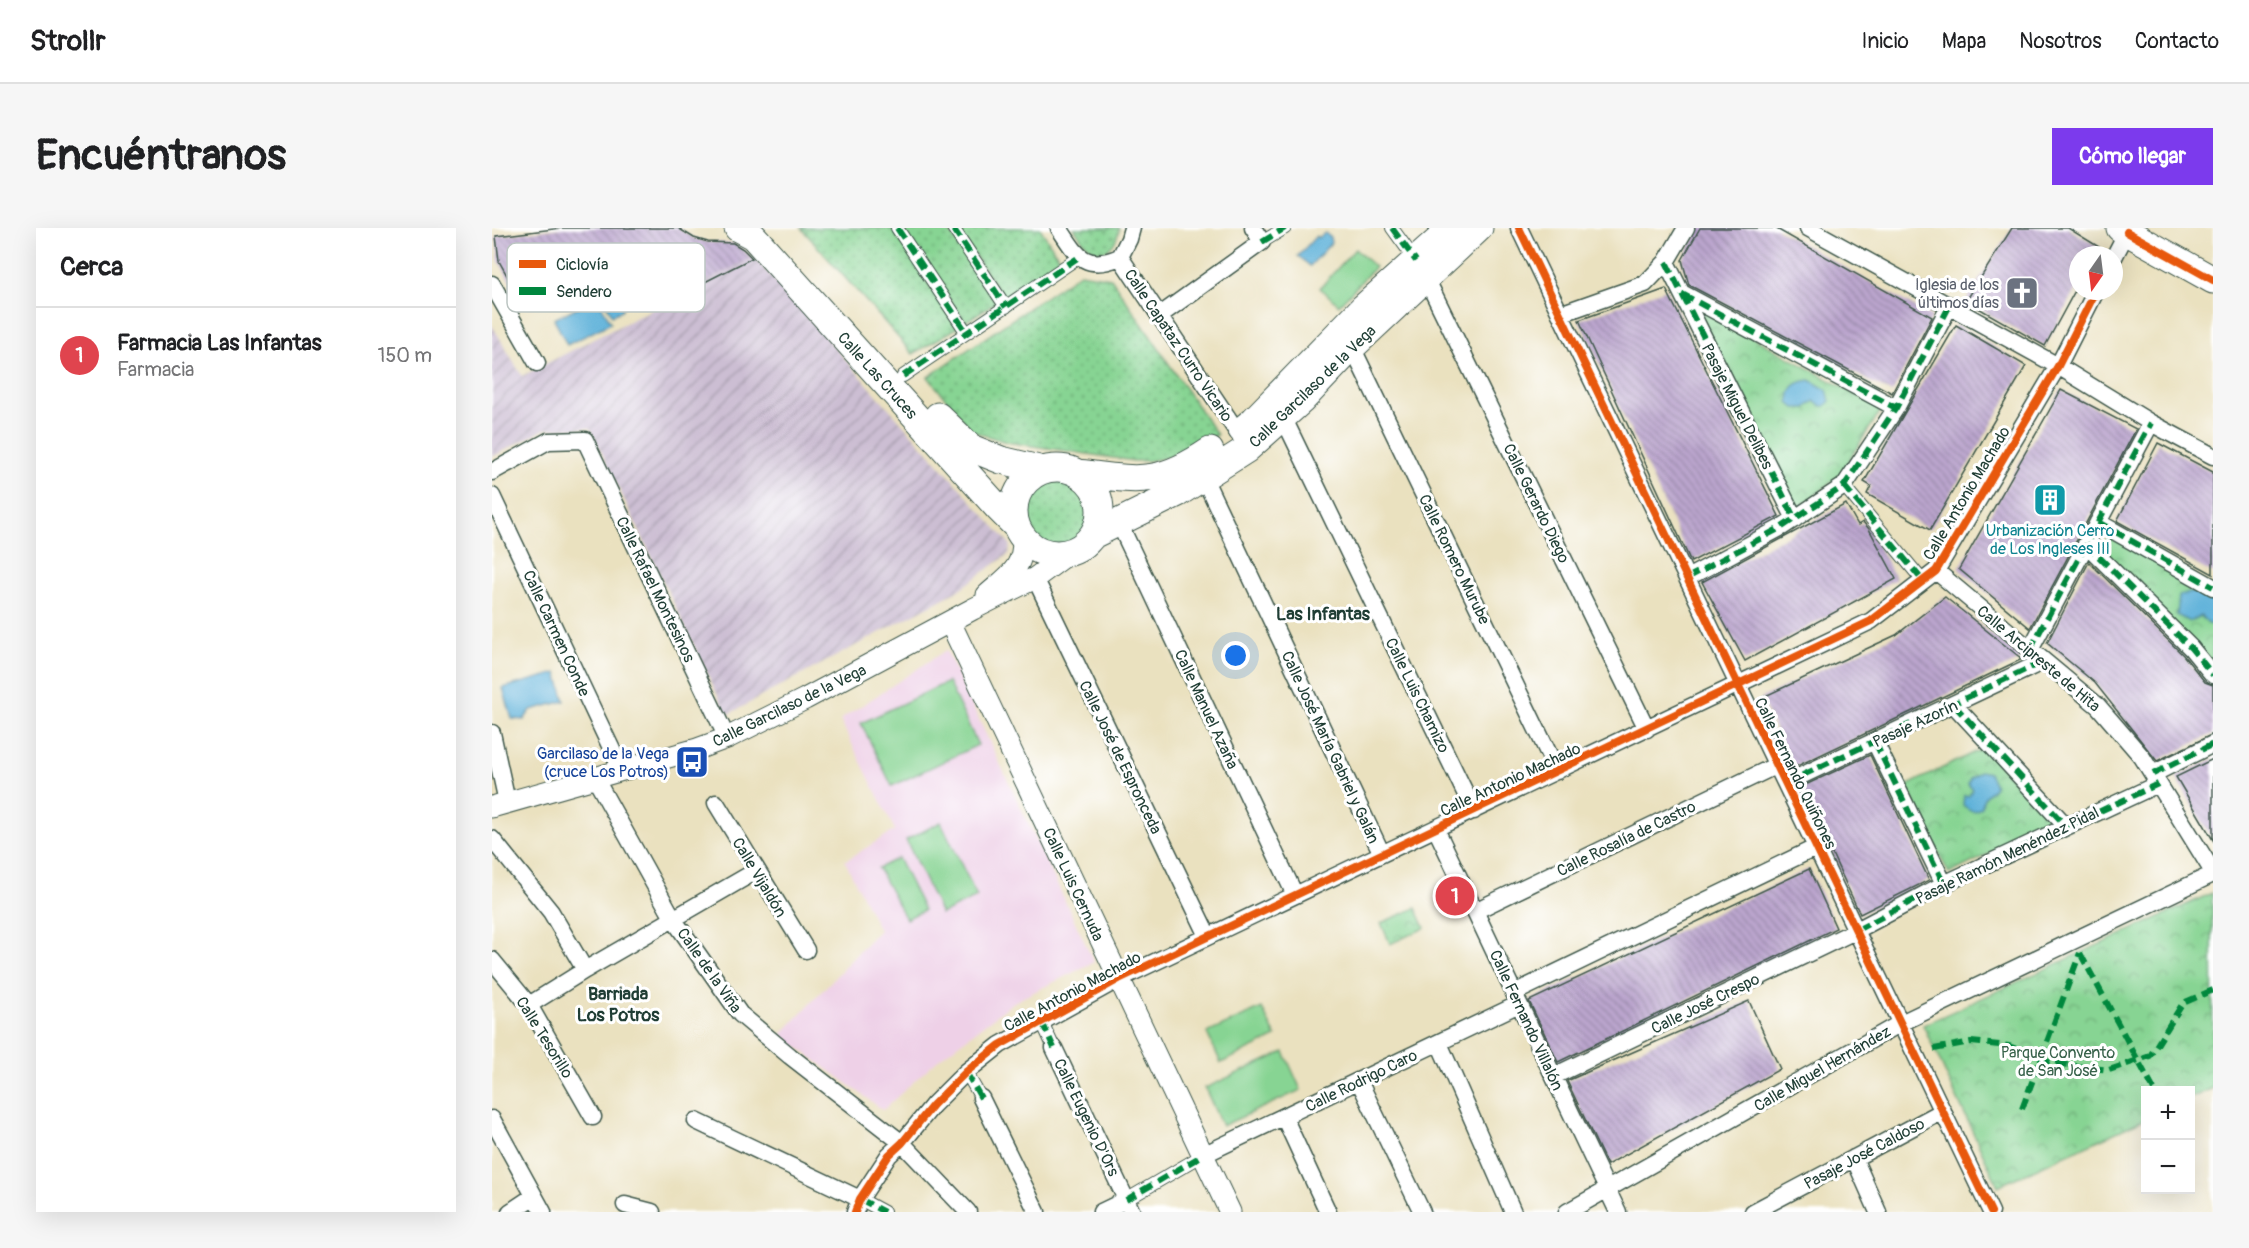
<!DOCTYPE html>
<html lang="es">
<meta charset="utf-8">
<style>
body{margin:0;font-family:Pangolin,sans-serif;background:#f6f6f6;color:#202124}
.controls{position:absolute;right:18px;bottom:18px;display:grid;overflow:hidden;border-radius:0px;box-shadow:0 6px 24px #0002}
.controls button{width:54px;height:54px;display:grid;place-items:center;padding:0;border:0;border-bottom:2px solid #e0e0e0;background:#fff;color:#202124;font:30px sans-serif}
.compass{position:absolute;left:1577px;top:18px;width:54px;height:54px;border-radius:50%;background:#fff;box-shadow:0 6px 24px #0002;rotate:194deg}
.you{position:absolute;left:744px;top:428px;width:21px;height:21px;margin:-15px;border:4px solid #fff;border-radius:50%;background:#1a73e8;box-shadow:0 0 0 9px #1a73e833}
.badge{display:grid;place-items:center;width:39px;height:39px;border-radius:50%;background:#7c3aed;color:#fff;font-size:20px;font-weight:700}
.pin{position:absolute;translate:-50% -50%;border:3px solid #fff;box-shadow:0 2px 6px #0006}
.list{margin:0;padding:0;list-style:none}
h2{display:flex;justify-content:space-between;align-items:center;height:78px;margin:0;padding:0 24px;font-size:26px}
h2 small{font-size:20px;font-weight:400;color:#757577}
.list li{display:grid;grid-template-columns:39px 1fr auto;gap:18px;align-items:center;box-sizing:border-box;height:96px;padding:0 24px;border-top:2px solid #e0e0e0}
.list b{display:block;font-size:22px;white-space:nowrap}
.list p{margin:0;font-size:20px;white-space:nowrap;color:#757577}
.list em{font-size:20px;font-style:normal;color:#757577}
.map{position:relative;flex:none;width:1721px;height:984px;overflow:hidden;border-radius:0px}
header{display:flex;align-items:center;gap:36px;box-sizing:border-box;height:84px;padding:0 30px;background:#fff;border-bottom:2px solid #e0e0e0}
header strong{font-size:28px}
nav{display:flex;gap:33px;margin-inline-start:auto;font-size:21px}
.intro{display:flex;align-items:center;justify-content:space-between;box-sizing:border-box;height:144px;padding:0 36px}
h1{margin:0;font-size:42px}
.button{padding:15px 27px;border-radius:0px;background:#7c3aed;color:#fff;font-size:21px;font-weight:700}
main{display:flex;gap:36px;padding:0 36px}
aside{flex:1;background:#fff;border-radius:0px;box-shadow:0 6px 24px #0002}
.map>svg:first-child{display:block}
.built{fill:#eed0e7}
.industrial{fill:url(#industrial-furrows)}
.grass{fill:url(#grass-dots);stroke:#538864;stroke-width:1.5}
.park{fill:url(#park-crowns);stroke:#538864;stroke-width:1.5}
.pitch{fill:#87d493;stroke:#538864;stroke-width:1.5}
.water{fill:#5db1d9;stroke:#3e7786;stroke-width:1.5}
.building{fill:url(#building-back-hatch)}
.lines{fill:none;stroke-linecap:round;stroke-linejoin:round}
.pedestrian-casing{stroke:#3d5649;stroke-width:14}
.minor-casing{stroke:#3d5649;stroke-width:19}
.tertiary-casing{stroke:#3d5649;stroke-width:23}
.primary-casing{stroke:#3d5649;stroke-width:29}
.pedestrian{stroke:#fff;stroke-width:12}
.minor{stroke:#fff;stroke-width:16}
.tertiary{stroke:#fff;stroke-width:21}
.primary{stroke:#fff;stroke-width:27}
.quiet{stroke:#00873e;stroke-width:6;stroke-dasharray:12 6;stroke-linecap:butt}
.cycleway-casing{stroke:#fff;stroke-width:11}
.cycleway{stroke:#e8590c;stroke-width:8}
.labels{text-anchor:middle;stroke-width:6;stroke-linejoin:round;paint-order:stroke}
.worship-label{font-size:16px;fill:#5b616d;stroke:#fff;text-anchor:end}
.street-label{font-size:16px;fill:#1f3d34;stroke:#fff}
.culture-label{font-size:16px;fill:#0d838f;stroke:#fff}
.transit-label{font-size:16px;fill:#164399;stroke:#fff;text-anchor:end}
.park-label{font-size:16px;fill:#39634c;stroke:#fff}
.neighbourhood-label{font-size:18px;font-weight:bold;fill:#1f3d34;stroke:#fff}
.key{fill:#fff;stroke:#bcc5c2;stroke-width:1.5}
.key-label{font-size:16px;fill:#1f3d34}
</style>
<header>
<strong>Strollr</strong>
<nav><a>Inicio</a><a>Mapa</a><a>Nosotros</a><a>Contacto</a></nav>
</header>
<div class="intro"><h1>Encuéntranos</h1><a class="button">Cómo llegar</a></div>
<main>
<aside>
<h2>Cerca<small></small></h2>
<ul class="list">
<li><span class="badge" style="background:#e0444e">1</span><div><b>Farmacia Las Infantas</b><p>Farmacia</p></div><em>150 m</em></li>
</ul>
</aside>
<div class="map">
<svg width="1721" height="984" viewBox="0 0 1721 984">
<defs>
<pattern id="industrial-furrows" width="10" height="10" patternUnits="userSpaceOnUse" patternTransform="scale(1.5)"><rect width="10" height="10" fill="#ccbed3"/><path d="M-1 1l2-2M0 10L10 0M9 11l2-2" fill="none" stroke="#a59cac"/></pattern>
<pattern id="grass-dots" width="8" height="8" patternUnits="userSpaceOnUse" patternTransform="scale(1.5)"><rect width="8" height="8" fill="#87d493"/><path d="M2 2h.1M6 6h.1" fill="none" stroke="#6ead79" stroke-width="1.8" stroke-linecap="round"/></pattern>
<pattern id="park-crowns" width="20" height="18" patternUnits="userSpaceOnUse" patternTransform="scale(1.5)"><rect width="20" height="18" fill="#87d493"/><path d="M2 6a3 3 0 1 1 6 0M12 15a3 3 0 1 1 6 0" fill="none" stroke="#6ead79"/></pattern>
<pattern id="building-back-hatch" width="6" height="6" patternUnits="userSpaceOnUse" patternTransform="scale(1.5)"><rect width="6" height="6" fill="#bba5ce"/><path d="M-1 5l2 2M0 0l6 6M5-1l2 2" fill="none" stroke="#9788a8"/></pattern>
</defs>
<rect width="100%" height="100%" fill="#fff"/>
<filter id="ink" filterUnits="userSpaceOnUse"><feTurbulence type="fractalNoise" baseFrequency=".0167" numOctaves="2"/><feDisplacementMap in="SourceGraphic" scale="12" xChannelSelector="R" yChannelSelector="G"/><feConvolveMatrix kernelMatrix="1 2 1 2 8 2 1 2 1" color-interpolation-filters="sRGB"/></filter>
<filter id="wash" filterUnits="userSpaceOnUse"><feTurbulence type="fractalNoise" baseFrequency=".008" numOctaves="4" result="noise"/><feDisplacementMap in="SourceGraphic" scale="24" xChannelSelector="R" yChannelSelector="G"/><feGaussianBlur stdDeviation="1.35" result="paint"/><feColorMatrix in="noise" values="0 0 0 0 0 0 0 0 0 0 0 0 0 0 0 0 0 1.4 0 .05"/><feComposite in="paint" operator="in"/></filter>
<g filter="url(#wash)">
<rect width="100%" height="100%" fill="#eae1bf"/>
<path class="built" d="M454,422L602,734L522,774L444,833L391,882L289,807L387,702L353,633L403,602L348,492Z"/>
<path class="industrial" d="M262,29L518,316L517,326L465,363L235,487L98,200L53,201L0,229V97L30,148Z"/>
<path class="grass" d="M309,0H400L465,100L421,126Z
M409,0H455L504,74L473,94Z
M464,0H548L568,31L511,69Z
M582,0H627C625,19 610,33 594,16C589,12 586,5 582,0Z
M588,45L619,50L725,207C696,223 676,234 642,233L514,214L480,203L436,149Z
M532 283a34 34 0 1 1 68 0a34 34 0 1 1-68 0Z"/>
<path class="park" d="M1199,75L1390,181L1346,249L1305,281Z
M1617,307L1721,367V441L1610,321Z
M1491,520L1561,594L1457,646L1414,558Z
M1720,665L1721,860L1699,870L1698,862H1654L1653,891L1506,958L1431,797Z
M924,680L933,700L898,716L889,695Z"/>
<path class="pitch" d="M863,21L883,39L847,77L828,60Z
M456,454L486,517L400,558L369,495Z
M449,594L485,669L449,686L414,612Z
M406,630L432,682L414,691L386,640Z
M770,780L784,809L729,835L715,805Z
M792,824L809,862L730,898L713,860Z"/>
<path class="water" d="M833,5L838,9L839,15L818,38L806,28L824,8L826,10Z
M124,68L130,71L132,77L129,83L120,87L112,72Z
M105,69L119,95L75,117L62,91Z
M1318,152L1335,162L1338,173L1333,178H1328L1322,173L1314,180H1303L1297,175C1297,159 1303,154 1318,152Z
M1712,361L1721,373V397L1716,396L1709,388L1697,394L1685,387L1687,368Z
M65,445L73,473L39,482L32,492L20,491L11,460Z
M1488,543L1497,545L1503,558C1497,568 1491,564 1490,579C1482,584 1479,584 1471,577L1472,567L1477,568L1480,561L1476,556L1478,550Z"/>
<g id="blocks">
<path class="building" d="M70,0H186L202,10L216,14L241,15L251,21L260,30L209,56L194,31L18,53L7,33L4,8Z
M1208,0H1283L1440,89L1400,165L1197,57L1190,32Z
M1520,0H1576L1607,19L1603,27H1586V57L1553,118L1474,73Z
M1174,61L1287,288L1199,334L1087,92Z
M1464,97L1534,138L1438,302L1375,266L1379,258L1372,254Z
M1569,162L1644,201L1538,400L1467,341Z
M1666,215L1721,244V346L1625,293Z
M1354,276L1366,297L1371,294L1377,301L1404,351L1253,433L1210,354Z
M1597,334L1691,427L1713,454L1721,457V506L1665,533L1603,455L1555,415Z
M1453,369L1530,431L1301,540L1269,470L1404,407Z
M1378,527L1437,652L1368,686L1309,559Z
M1721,531V612L1684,549Z
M1317,641L1344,700L1066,834L1037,773Z
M1257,773L1288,841L1115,937L1075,853Z"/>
</g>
</g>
<g filter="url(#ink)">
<use href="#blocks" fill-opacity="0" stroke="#3d5649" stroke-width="1.5"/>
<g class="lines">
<defs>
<path id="pedestrian" d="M405,0L475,105
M461,0L514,79
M900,0L924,33
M770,14L793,0
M411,148L587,29
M1352,258L1431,353
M550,794L562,820
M474,844L489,870
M368,971L392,984
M634,972L711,927"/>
<path id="minor" d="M567,0C585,27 592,44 628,29L637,11L640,0
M1027,0L1499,984
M1316,0L1566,138L1659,195L1721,228
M628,29L746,205
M1622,29L1635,4
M1174,34L1303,291
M934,50L1155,501
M0,56L45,135
M1190,65L1404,180
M1068,86L1153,56L1174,34L1194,0
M667,88L770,14L761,0
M860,119L1065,543
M791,189L982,583
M0,244L56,213L93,212L235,510
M711,248L890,626
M0,268L130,543
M1606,294L1721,359
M627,295L803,667
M1594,316L1699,420L1721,447
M1444,343L1606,478L1650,529L1721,644
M543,350L716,708
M1195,350L1290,299L1352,258L1404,180L1458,77
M1538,422L1659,195
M1462,477L1574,598
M0,505L15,574
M1383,514L1452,656
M1661,546L1721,516
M103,550L182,692L248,786L298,828L410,915L476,984
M1294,555L1552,433
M224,575L314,722
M944,601L1126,984
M0,611L59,684L93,742
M983,683L1285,537
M0,732L37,777L101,889
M1022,765L1325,619
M37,777L93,742L264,643
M947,815L1021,984
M562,820L640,984
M1062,848L1365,702L1452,656L1666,556
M867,853L930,984
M489,870L545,984
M792,889L836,984
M0,891L51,984
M204,893L368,971
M711,927L1027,776
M1362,930L1386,984
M133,977L160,984
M18,984L42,968
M363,984L368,971L397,927L410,915L441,877L474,844L508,817L627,751L1379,393L1444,343L1566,138L1604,63
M609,984L634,972
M1075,984L1409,795L1721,646
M1261,984L1451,883"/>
<path id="tertiary" d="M495,367C517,347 532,341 531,310
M458,394L738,984
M0,579L205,521L235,510L313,471L481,381L543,350L577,325"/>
<path id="primary" d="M246,0L261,8L507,281L524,298
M1628,0L1721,52
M446,188L479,220L509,232L551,242
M750,202L762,192L872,79L958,2
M522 283a43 43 0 1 1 86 0a43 43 0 1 1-86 0Z
M585,245C645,252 665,259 718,223
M601,307L686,265L755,221L809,173L860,119L987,0"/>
</defs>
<use href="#pedestrian" class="pedestrian-casing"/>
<use href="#minor" class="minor-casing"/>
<use href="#tertiary" class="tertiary-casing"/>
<use href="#primary" class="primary-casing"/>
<use href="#pedestrian" class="pedestrian"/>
<use href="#minor" class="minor"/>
<use href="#tertiary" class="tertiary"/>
<use href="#primary" class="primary"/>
<path class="quiet" d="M405,0L475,105
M461,0L514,79
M900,0L924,33
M770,14L793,0
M1174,34L1303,291
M1190,66L1404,180
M411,148L587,29
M1352,258L1431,353
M1606,294L1721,359
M1594,316L1699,420L1721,447
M1195,350L1290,299L1352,258L1404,180L1458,77
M1538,422L1659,195
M1462,477L1574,598
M1383,514L1452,656
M1661,546L1721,516
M1294,555L1552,433
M1365,702L1452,656L1666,556
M1588,725L1662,862
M550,794L562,820
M1442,821L1479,814L1517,818L1559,835L1617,842L1658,828L1691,775L1721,762
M474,844L489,870
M1530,881L1588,725
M368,971L392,984
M634,972L711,927"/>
<defs>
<path id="cycleway" d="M1027,0L1499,984
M1635,4L1721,52
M363,984L368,971L397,927L410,915L441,877L474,844L508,817L627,751L1379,393L1444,343L1566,138L1604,63"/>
</defs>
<use href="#cycleway" class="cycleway-casing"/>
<use href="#cycleway" class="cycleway"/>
</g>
</g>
<defs>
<symbol id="church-square" viewBox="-11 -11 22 22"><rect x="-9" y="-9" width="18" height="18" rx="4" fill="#6b7280" stroke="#fff"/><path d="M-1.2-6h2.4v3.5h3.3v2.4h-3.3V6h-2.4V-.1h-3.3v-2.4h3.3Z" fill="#fff"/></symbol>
<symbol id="building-square" viewBox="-11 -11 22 22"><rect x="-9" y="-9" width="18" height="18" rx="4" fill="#0f9aa8" stroke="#fff"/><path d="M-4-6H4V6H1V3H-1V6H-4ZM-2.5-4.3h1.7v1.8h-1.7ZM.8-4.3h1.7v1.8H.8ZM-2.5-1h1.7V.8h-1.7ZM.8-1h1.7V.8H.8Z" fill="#fff"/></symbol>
<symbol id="bus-square" viewBox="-11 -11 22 22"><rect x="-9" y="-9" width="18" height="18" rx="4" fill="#1a4fb4" stroke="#fff"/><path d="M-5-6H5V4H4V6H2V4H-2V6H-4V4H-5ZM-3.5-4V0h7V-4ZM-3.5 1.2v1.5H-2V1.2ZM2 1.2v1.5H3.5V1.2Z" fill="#fff"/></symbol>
</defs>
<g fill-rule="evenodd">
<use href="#church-square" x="1511" y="46" width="38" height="38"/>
<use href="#building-square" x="1539" y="253" width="38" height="38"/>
<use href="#bus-square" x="181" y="515" width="38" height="38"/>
</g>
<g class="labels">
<g class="worship-label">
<text x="1507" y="62">Iglesia de los<tspan x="1507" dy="18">últimos días</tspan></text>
</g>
<g class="street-label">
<text transform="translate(687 117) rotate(56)" y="6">Calle Capataz Curro Vicario</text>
<text transform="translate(386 147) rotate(48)" y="6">Calle Las Cruces</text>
<text transform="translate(820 158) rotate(-44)" y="6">Calle Garcilaso de la Vega</text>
<text transform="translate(1246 178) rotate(63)" y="6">Pasaje Miguel Delibes</text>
<text transform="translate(1474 265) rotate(-59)" y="6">Calle Antonio Machado</text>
<text transform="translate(1045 275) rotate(64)" y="6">Calle Gerardo Diego</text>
<text transform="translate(963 331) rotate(64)" y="6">Calle Romero Murube</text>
<text transform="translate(164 361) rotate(64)" y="6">Calle Rafael Montesinos</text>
<text transform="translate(65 405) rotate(65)" y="6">Calle Carmen Conde</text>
<text transform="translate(1547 430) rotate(40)" y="6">Calle Arcipreste de Hita</text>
<text transform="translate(926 467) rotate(64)" y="6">Calle Luis Chamizo</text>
<text transform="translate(297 477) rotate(-26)" y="6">Calle Garcilaso de la Vega</text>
<text transform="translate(715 481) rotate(65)" y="6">Calle Manuel Azaña</text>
<text transform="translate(1423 495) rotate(-25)" y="6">Pasaje Azorín</text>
<text transform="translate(839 519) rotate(65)" y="6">Calle José María Gabriel y Galán</text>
<text transform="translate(629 529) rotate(64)" y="6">Calle José de Espronceda</text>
<text transform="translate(1304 545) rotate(64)" y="6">Calle Fernando Quiñones</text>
<text transform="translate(1018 551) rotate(-25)" y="6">Calle Antonio Machado</text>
<text transform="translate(1134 610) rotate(-26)" y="6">Calle Rosalía de Castro</text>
<text transform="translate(1515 627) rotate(-26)" y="6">Pasaje Ramón Menéndez Pidal</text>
<text transform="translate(268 649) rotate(59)" y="6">Calle Vijaldón</text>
<text transform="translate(582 656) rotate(65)" y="6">Calle Luis Cernuda</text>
<text transform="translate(218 742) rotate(55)" y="6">Calle de la Viña</text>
<text transform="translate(580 763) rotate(-28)" y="6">Calle Antonio Machado</text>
<text transform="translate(1213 775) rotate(-26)" y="6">Calle José Crespo</text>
<text transform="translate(1035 792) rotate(65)" y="6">Calle Fernando Villalón</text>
<text transform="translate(53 809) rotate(58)" y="6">Calle Tesorillo</text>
<text transform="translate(1330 840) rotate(-30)" y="6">Calle Miguel Hernández</text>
<text transform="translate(869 852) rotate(-26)" y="6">Calle Rodrigo Caro</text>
<text transform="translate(595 889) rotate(64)" y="6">Calle Eugenio D'Ors</text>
<text transform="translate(1372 925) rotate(-28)" y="6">Pasaje José Caldoso</text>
</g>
<g class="culture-label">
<text x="1558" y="308">Urbanización Cerro<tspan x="1558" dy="18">de Los Ingleses III</tspan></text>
</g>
<g class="transit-label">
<text x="177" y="531">Garcilaso de la Vega<tspan x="177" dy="18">(cruce Los Potros)</tspan></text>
</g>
<g class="park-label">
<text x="1566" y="830">Parque Convento<tspan x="1566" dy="18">de San José</tspan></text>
</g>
<g class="neighbourhood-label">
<text x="831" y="392">Las Infantas</text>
<text x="126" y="772">Barriada<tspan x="126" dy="21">Los Potros</tspan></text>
</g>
</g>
<rect x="15" y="15" width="198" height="69" rx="9" class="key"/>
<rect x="27" y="32" width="27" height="8" fill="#e8590c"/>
<rect x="27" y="59" width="27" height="8" fill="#00873e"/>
<g class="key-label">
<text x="64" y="42">Ciclovía</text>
<text x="64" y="69">Sendero</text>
</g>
</svg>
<div class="controls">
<button>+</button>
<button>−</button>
</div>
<svg class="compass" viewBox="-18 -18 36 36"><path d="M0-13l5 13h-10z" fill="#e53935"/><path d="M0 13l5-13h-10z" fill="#757577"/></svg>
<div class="you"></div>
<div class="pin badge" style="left:963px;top:668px;background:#e0444e">1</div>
</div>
</main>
